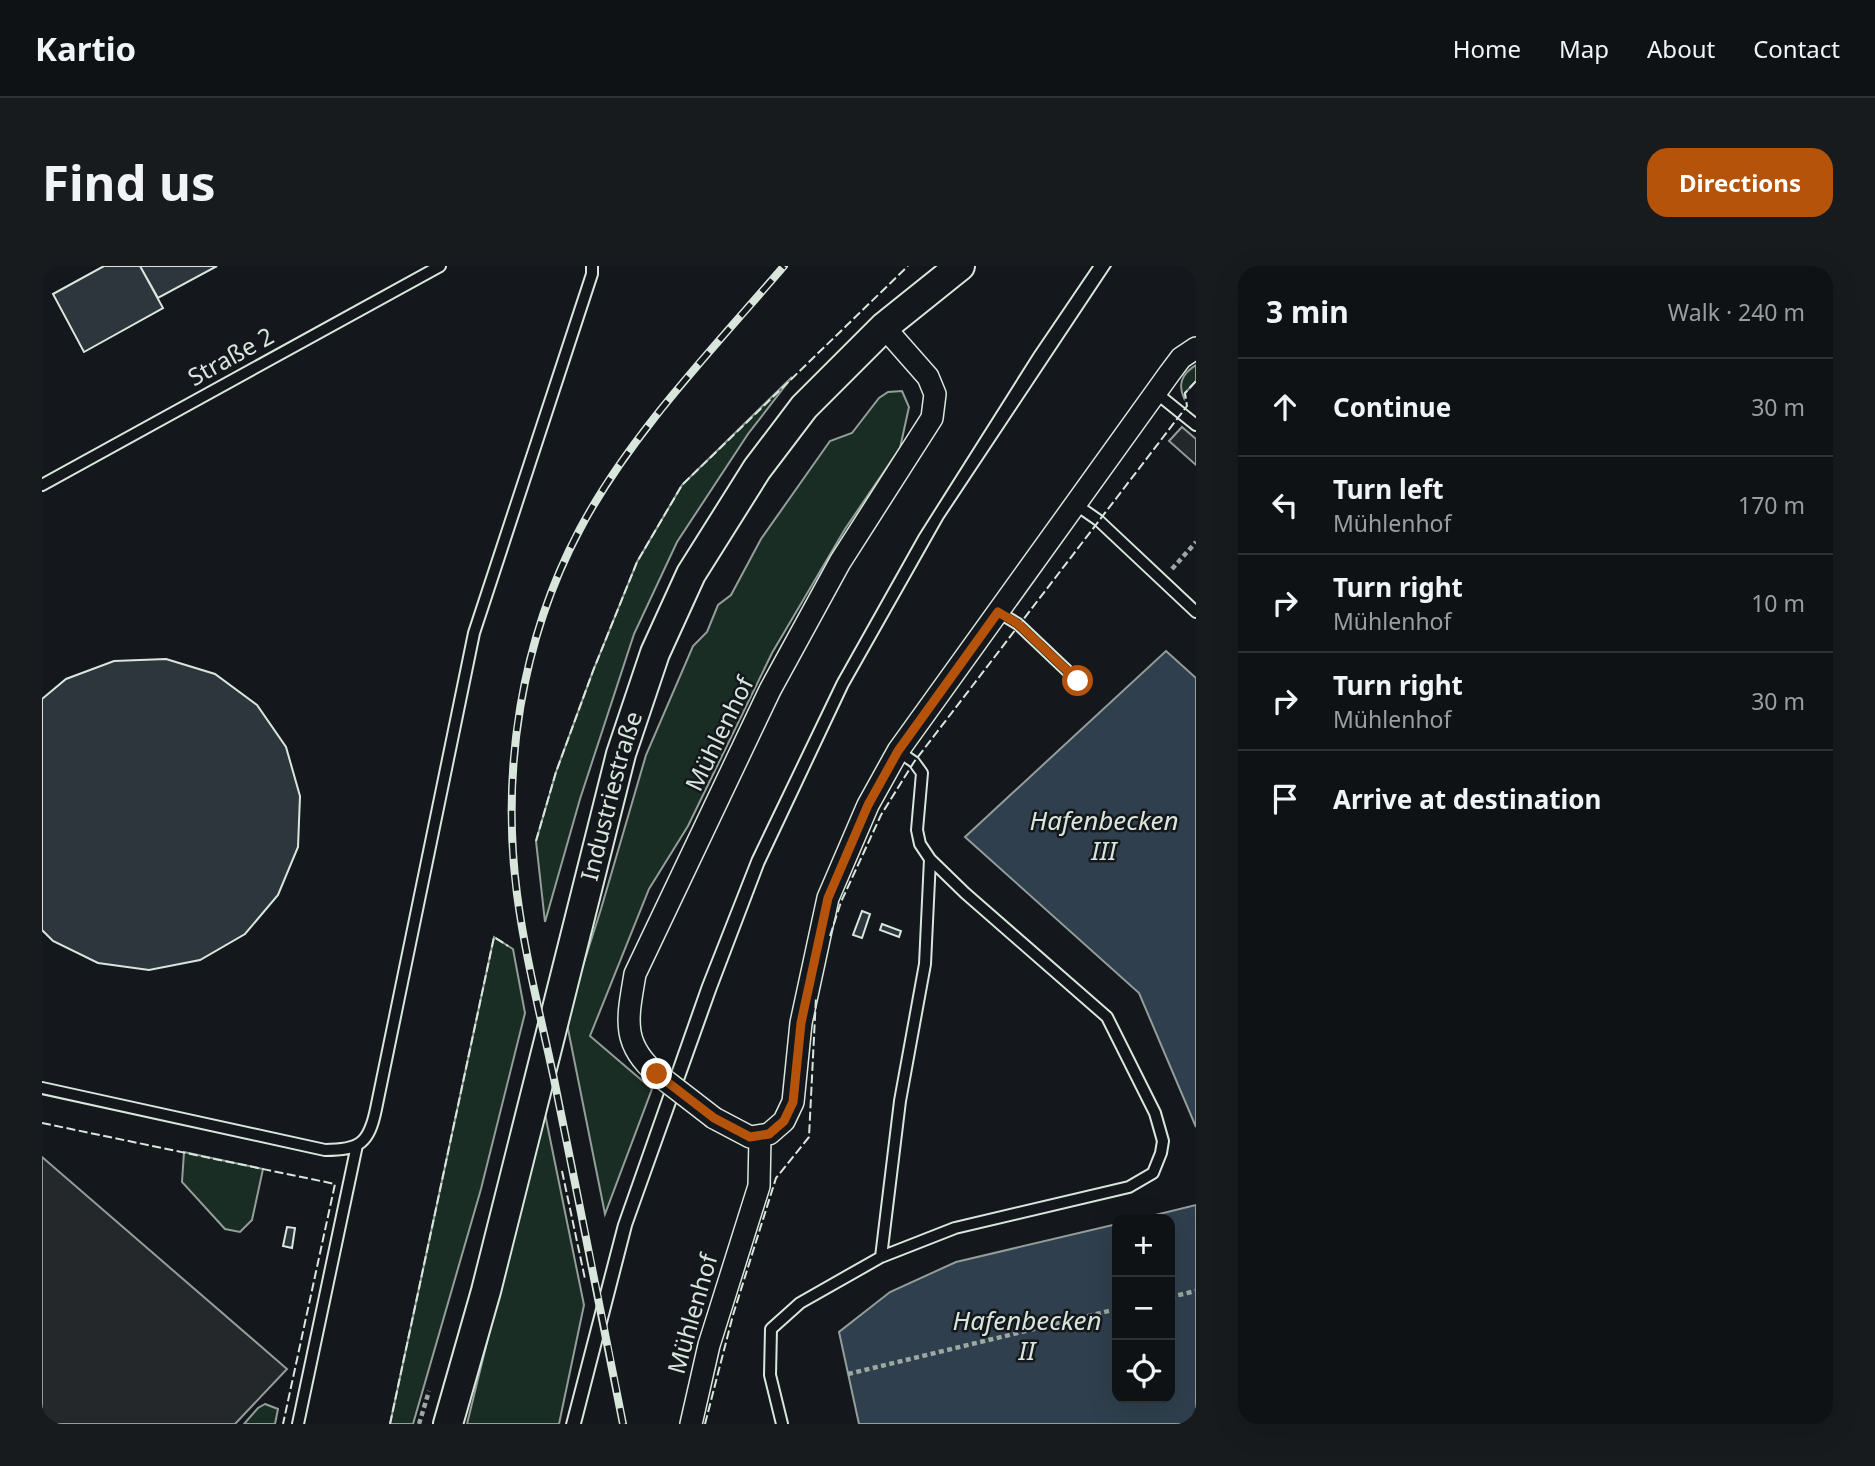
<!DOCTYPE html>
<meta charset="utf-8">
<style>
body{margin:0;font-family:"Noto Sans",sans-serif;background:#181b1e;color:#f1f3f6}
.controls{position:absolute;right:21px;bottom:21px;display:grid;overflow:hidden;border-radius:14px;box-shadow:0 7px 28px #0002}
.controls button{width:63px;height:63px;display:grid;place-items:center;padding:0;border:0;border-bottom:2px solid #2f3234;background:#0f1215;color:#f1f3f6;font:35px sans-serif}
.stop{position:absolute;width:21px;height:21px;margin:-16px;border:5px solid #b45309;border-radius:50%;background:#fff}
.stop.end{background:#b45309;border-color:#fff;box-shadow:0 2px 7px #0008}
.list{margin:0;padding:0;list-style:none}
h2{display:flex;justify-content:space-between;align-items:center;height:91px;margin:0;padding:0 28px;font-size:30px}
h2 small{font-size:23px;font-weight:400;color:#9b9ea0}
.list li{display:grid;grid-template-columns:46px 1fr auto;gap:21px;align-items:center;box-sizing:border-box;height:98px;padding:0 28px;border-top:2px solid #2f3234}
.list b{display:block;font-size:26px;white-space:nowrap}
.list p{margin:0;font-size:23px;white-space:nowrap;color:#9b9ea0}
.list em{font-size:23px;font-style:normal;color:#9b9ea0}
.icon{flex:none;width:38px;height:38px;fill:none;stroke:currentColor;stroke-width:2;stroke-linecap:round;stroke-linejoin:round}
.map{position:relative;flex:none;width:1154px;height:1158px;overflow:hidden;border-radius:21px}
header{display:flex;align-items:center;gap:42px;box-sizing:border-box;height:98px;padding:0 35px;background:#0f1215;border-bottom:2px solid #2f3234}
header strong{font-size:33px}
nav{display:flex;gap:38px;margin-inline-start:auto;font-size:24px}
.intro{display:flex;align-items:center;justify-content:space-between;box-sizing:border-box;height:168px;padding:0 42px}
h1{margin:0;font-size:49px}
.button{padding:18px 32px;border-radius:21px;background:#b45309;color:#fff;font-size:24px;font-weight:700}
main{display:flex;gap:42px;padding:0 42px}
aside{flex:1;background:#0f1215;border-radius:21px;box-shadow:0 7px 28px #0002}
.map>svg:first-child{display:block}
.green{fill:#1a2d24;stroke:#939e99;stroke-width:2}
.parking{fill:#24282b;stroke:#939e99;stroke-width:2}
.water{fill:#2f3f4d;stroke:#939e99;stroke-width:2}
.building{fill:#2c363c;stroke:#d8e6dc;stroke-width:2}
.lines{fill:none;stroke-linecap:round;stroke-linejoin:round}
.lane-casing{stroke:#d8e6dc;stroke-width:14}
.street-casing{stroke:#d8e6dc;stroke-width:24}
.secondary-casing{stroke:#d8e6dc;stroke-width:32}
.path{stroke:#9da8a2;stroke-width:4.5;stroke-dasharray:5 3.5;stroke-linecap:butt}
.lane{stroke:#14181c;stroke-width:10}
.street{stroke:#14181c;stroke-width:21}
.secondary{stroke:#14181c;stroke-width:28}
.tram{stroke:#d8e6dc;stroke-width:2}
.rail-casing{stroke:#d8e6dc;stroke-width:8}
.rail{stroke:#14181c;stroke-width:5;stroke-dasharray:16;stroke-linecap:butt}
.street-bridge-casing{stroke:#d8e6dc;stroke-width:24;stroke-linecap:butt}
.street-bridge{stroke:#14181c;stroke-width:21}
.fence{stroke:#d8e6dc;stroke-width:2;stroke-dasharray:9 3.5;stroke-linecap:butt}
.route{stroke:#b45309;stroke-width:9}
.labels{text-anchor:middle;stroke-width:5;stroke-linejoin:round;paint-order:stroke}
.street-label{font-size:24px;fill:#d8e6dc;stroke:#14181c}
.water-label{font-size:26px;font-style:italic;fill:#d8e6dc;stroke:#14181c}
</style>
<header>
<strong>Kartio</strong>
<nav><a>Home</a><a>Map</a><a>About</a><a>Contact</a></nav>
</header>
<div class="intro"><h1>Find us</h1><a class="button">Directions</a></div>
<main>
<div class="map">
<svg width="1154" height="1158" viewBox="0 0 1154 1158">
<rect width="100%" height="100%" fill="#14181c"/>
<path class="green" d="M1154,99V115L1143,127L1142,132C1135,117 1141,107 1154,99Z
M750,111L706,168L635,276L592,368L538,533L503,656L494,575L514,506L551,405L595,296L640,219Z
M860,125L867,141L858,182L803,263L730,387L646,560L607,623L548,770L610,823L563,948L524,753L559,643L604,489L651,380L665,366L676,339L689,329L719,273L788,175L810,167L837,132L846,126Z
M452,671L471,683L483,747L439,923L371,1158H348Z
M502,843L542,1039L517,1158H425Z
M142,886L221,903L210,954L198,966L183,963L140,916Z
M223,1138L236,1143L233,1158H202L216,1142Z"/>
<path class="parking" d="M1140,161L1154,173V199L1127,175Z
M0,891L245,1103L193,1158H0Z"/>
<path class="water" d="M1124,385L1154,412V861L1097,727L923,571Z
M1154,939V1158H817L797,1066L848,1026L914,996L1075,958V1132H1128V953H1097Z"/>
<path class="building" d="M62,0H98L121,42L42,86L11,28Z
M98,0H175L116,32Z
M124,393L173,408L215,439L244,481L258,530L256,581L236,629L203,668L158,694L107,704L56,697L11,675L0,664V433L24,413L72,395Z
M820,645L828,648L820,672L811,669Z
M840,658L859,665L857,671L838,664Z
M245,961L253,962L250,982L241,980Z"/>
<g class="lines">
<defs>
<path id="lane" d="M1113,126L1154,159
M0,219L398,0
M1033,238L1056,254L1154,346
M956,346L976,358L1036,415
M0,822L283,884C318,884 327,877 334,843L432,367L550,8V0
M839,991L858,835L883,698L888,593
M256,1158L315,879
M740,1158L728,1109L729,1063L758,1037L839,991L913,962L1087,921L1111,907L1119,887L1121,875L1113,847L1065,751L923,627L888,593L878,578L875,564L880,507L872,496L856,485"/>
<path id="street" d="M615,808C578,777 586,751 593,708L728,424L798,296L890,152L893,128L886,111L842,61
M672,852L708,871L727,868L742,855L751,836L759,757L786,632L826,539L856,485L1127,108L1139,92L1154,82
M649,1158L667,1079L717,920L718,871"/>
<g id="secondary">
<path id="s1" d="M406,1158L444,1025L579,488L613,387L649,308L715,203L762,141L842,61L918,0"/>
</g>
</defs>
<use href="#lane" class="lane-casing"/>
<use href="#street" class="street-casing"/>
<use href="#secondary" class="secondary-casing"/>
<path class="path" d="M1130,303L1154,276
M1128,1031L1154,1025
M806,1108L1075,1043
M377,1158L387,1125"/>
<use href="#lane" class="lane"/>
<use href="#street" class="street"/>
<use href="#secondary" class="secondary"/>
<path class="tram" d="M524,1158L576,958L660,719L710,592L795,415L877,269L992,87L1051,0
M539,1158L590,960L674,725L722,599L806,421L901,253L1069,0"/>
<defs>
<path id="rail" d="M581,1158C559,1043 535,928 512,813C499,752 483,690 475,628C459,504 479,374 538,263C589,167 672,82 742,0"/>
</defs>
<use href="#rail" class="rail-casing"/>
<use href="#rail" class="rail"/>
<defs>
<path id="street-bridge" d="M615,808L672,852"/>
</defs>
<use href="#street-bridge" class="street-bridge-casing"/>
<use href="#street-bridge" class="street-bridge"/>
<path class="fence" d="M494,575L514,506L551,405L595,296L640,219L866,0
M788,670L799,636L839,549L872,496L1145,140L1143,127L1154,115
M0,857L293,918L241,1158
M520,905L543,1013
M348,1158L452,671L466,680
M663,1158L691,1049L734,912L767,871L774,731"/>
</g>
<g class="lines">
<path class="route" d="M615,808L672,852L708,871L727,868L742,855L751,836L759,757L786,632L826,539L856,485L956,346L976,358L1036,415"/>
</g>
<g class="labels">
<g class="street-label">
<text transform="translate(189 91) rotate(-29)" y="8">Straße 2</text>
<text transform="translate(678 468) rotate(-64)" y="8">Mühlenhof</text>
<text dy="8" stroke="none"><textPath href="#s1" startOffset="649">Industriestraße</textPath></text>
<text transform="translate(651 1048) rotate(-74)" y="8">Mühlenhof</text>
</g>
<g class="water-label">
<text x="1062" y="564">Hafenbecken<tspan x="1062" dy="30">III</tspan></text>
<text x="985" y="1064">Hafenbecken<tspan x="985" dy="30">II</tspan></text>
</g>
</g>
</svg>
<div class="controls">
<button>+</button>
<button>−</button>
<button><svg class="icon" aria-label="locate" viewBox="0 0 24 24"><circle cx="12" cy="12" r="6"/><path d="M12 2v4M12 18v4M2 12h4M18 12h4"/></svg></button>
</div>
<div class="stop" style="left:1036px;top:415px"></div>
<div class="stop end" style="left:615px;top:808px"></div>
</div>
<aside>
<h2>3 min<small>Walk · 240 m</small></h2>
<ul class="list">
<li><svg class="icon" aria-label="ahead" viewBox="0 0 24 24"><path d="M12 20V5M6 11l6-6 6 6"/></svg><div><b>Continue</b></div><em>30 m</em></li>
<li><svg class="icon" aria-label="left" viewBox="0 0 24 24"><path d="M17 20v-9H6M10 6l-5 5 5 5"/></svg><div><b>Turn left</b><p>Mühlenhof</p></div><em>170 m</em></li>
<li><svg class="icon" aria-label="right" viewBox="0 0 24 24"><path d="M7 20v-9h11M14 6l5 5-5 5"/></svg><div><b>Turn right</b><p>Mühlenhof</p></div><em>10 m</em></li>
<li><svg class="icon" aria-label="right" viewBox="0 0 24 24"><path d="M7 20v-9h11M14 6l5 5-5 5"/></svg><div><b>Turn right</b><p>Mühlenhof</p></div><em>30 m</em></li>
<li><svg class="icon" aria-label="arrive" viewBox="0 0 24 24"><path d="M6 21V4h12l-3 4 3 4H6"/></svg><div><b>Arrive at destination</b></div></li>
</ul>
</aside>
</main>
